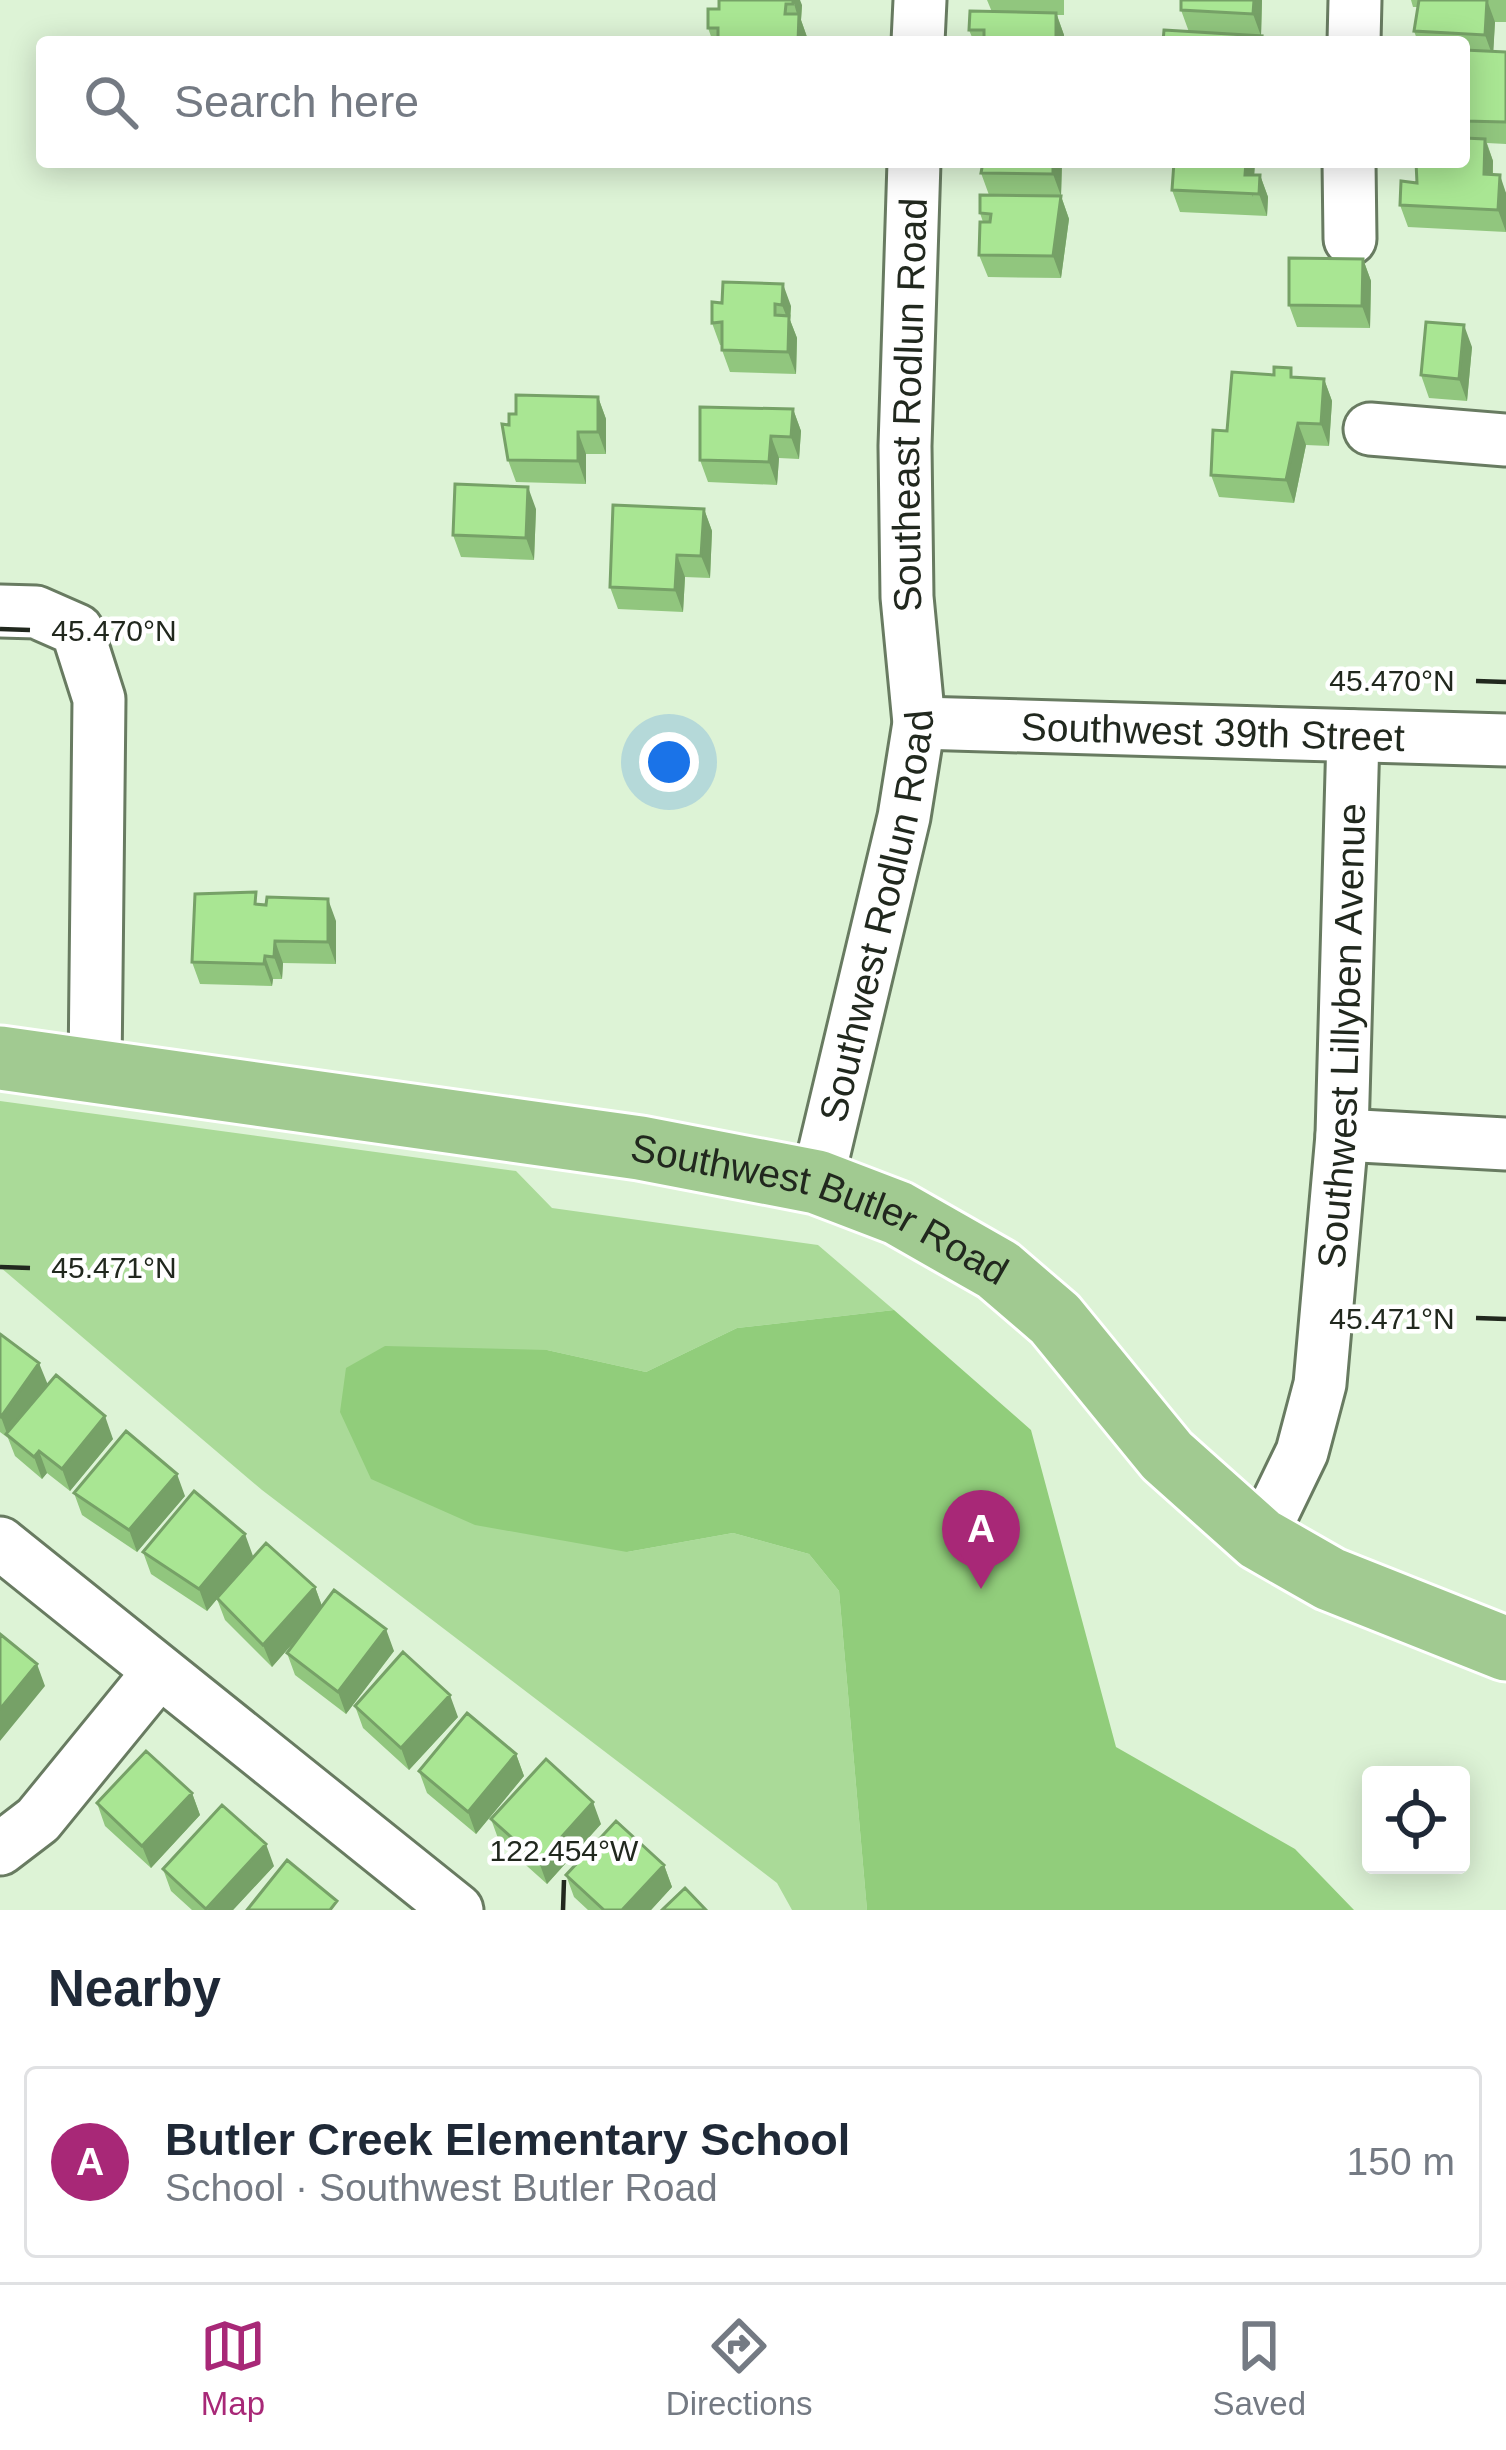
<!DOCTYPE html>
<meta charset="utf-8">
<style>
body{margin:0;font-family:Helvetica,sans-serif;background:#f2f2f3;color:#1f2937}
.controls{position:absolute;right:36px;bottom:36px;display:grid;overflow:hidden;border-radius:12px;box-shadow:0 6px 30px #0003}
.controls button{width:108px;height:108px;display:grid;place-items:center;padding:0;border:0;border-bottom:3px solid #e0e1e3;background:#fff;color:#1f2937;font:60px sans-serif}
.you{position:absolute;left:669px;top:762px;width:42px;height:42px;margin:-30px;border:9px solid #fff;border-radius:50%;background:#1a73e8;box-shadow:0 0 0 18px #1a73e833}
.badge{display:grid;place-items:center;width:78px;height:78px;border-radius:50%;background:#a82877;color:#fff;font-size:39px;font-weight:700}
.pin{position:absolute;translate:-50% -99px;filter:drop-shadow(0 3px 6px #0008)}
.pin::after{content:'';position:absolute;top:63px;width:42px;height:36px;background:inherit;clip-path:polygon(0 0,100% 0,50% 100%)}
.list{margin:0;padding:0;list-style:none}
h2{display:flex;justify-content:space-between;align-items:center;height:156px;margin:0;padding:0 48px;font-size:51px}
h2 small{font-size:39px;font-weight:400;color:#747a83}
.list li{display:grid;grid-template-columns:78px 1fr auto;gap:36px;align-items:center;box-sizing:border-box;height:192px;margin:0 24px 24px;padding:0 24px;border:3px solid #e0e1e3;border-radius:12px}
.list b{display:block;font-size:45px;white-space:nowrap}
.list p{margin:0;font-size:39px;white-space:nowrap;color:#747a83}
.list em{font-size:39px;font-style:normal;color:#747a83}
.icon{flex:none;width:66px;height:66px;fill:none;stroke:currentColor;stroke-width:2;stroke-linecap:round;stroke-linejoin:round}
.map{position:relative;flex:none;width:1506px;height:1910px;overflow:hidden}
.search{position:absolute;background:#fff;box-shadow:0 6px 30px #0003;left:36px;right:36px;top:36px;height:132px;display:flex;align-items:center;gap:30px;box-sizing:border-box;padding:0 42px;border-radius:12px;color:#747a83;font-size:45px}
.sheet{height:372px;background:#fff}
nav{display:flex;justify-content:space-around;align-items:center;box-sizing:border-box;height:168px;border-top:3px solid #e0e1e3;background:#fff;font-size:33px;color:#747a83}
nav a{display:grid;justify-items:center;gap:6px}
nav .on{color:#a82877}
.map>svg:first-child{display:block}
.green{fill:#aada98}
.forest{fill:#91cd7b}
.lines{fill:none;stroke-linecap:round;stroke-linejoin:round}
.minor-casing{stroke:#687b61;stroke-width:57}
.major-casing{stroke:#fff;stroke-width:69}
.minor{stroke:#fff;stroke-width:51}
.major{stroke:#a1ca91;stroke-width:63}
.wall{fill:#91c67e}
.shaded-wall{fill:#76a167}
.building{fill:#a9e693;stroke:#76a167;stroke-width:3}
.ticks{fill:none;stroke:#21281e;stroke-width:4.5}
.labels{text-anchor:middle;stroke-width:9;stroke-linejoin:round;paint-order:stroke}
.street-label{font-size:39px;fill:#21281e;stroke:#fff}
.ticks-label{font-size:30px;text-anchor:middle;fill:#21281e;stroke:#fff;stroke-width:9;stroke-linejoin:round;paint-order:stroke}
</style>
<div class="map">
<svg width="1506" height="1910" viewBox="0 0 1506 1910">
<rect width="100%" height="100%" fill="#ddf3d6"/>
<path class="green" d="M0,1101L516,1171L552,1208L818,1245L894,1310L737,1328L646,1372L547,1350L627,1552L733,1533L809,1554L839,1591L867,1910H792L777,1883L262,1490L0,1267Z"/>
<path class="forest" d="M894,1310L1031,1430L1116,1747L1295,1849L1354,1910H867L839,1591L809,1554L733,1533L627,1552L475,1525L371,1479L340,1412L346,1368L385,1346L547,1350L646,1372L737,1328Z"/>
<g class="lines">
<defs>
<g id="minor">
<path d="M918,42L920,0"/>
<path d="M1354,42L1355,0"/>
<path d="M1349,162L1350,239"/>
<path d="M1370,429L1506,440"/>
<path d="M0,611L36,612L77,630L99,699L95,1071"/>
<path id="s1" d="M919,723L1506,740"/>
<path d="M1342,1135L1506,1144"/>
<path id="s2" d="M817,1182L904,817L919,723L907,597L905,446L914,162"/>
<path id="s3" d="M1260,1539L1302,1452L1320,1384L1342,1135L1353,736"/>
<path d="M0,1543L457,1910"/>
<path d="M0,1849L38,1820L158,1673"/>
</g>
<g id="major">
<path id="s4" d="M0,1058L640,1148L817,1182L898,1213L998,1270L1055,1319L1167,1456L1260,1539L1330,1579L1506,1649"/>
</g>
</defs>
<use href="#minor" class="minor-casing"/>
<use href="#major" class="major-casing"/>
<use href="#minor" class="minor"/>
<use href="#major" class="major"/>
</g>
<path class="wall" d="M719,0L802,5L801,20L807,37V42H713L708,28L719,9Z
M987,0H1064V15H1057L1064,35V42H974L969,30L992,12Z
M1262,0L1261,36L1189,32L1181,10Z
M1411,0H1506V22H1495L1493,52H1506V144L1487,143L1493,161V175L1506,193V232L1408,227L1400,205L1417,183L1464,162V42H1418L1414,31L1418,7H1413Z
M1062,162L1061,196L1069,219L1061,278L988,277L979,255L983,222L980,213L989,195L981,173Z
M1174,162H1255L1254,175H1260L1268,197L1267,216L1180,212L1172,190Z
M1363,259L1371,281L1370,328L1297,327L1289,305Z
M712,302L791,306L790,320L797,338L796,374L730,372L722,350V345H720L712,323Z
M1472,347L1467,401L1429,398L1421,375Z
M1294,377L1324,379L1332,401L1329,446L1306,445L1294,503L1219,497L1211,475L1227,431Z
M598,397L606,419V454H586V484L516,482L508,460L509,425L516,414Z
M793,409L801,431L799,459L779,458L777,485L708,482L700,460Z
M536,509L534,560L461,557L453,535Z
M704,509L712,531L710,578L685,577L683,612L618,609L610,587Z
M260,905L336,921V964L283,963L282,979H273L272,986L200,984L192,962Z
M0,1334L47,1385L113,1439L70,1491L47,1473L42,1479L15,1456L8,1438L0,1432Z
M74,1493L185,1496L137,1552L82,1515Z
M143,1552L253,1556L233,1580L315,1587L322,1606L394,1651L346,1714L295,1675L287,1653L299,1636L272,1667L225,1620L217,1599L207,1611L151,1574Z
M355,1706L458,1717L409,1770L363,1728Z
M516,1754L524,1776L476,1834L427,1793L419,1771Z
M192,1793L200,1815L151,1868L105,1826L97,1803Z
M491,1819L601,1824L547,1884L499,1841Z
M664,1865L672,1887L651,1910H588L574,1897L566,1875Z
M274,1866L233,1910H192L171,1891L163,1869Z"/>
<path class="shaded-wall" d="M793,0H800L802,5L801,20L807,37V42H798L799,21Z
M1254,0H1262L1261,36L1253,14Z
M1487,0L1495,22L1493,57L1485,35Z
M1056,13L1064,35V42H1056Z
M1485,139L1493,161L1492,196L1484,174Z
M1053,162H1062L1061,196L1053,174Z
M1246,162H1255L1253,197L1245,175Z
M1260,175L1268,197L1267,216L1259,194Z
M1500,175L1506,193V232L1498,210Z
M1061,196L1069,219L1061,278L1053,256Z
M1363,259L1371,281L1370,328L1362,306Z
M783,284L791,306L790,320L797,338L796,374L788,352L789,323L782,305Z
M1464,325L1472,347L1467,401L1459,379Z
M1324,379L1332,401L1329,446L1321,424Z
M598,397L606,419V454L598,432Z
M793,409L801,431L799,459L791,437Z
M1298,423L1306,445L1294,503L1286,480Z
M578,432L586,454V484L578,461Z
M771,436L779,458L777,485L769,462Z
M528,487L536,509L534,560L526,538Z
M704,509L712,531L710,578L701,556Z
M677,555L685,577L683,612L675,590Z
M328,899L336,921V964L328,942Z
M275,941L283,963L282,979L274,957Z
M265,956L273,979L272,986L264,964Z
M39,1363L48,1385L9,1439L1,1417Z
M105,1416L113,1439L70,1491L62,1469Z
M39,1451L47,1473L42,1479L34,1457Z
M177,1474L185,1496L137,1552L129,1530Z
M245,1534L253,1556L207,1611L199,1589Z
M315,1587L323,1609L272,1667L263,1645Z
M386,1629L394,1651L346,1714L338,1692Z
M37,1664L45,1686L0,1741V1709Z
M450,1695L458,1717L409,1770L401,1748Z
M516,1754L524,1776L476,1834L468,1812Z
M192,1793L200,1815L151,1868L142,1846Z
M593,1802L601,1824L547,1884L539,1862Z
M266,1844L274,1866L233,1910H207Z
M664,1865L672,1887L651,1910H622Z"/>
<path class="building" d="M719,0H793V4H786L785,14H799L798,42H718V28H708V9H719Z
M1181,0H1254L1253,14L1181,10Z
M1419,0H1487L1485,35L1414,31Z
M970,11L1056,13V42H984V30H969Z
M1164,30L1262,36L1261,42H1163Z
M1464,50L1506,52V122L1464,121Z
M1464,138L1485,139L1484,174L1500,175L1498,210L1400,205L1401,181L1417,183L1416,162H1464Z
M983,162H1053V174L981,173Z
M1174,162H1246L1245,175H1260L1259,194L1172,190Z
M980,195L1061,196L1053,256L979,255L980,222H990L991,214L980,213Z
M1289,258L1363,259L1362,306L1289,305Z
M723,282L783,284L782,305L775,304V315L789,316L788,352L722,350V322L712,323V302L722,303Z
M1426,322L1464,325L1459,379L1421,375Z
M1274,367L1291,368V377L1324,379L1321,424L1298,423L1286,480L1211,475L1213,430L1227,431L1232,372L1274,375Z
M516,395L598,397V432H578V461L508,460L502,424L509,425V414H516Z
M700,407L793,409L791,437L771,436L769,462L700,460Z
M455,484L528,487L526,538L453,535Z
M613,505L704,509L701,556L677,555L675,590L610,587Z
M256,892L255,904L266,905L267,897L328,899V942L275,941L274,957L265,956L264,964L192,962L195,894Z
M0,1334L39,1363L1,1417L0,1416Z
M56,1375L105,1416L62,1469L39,1451L34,1457L6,1434Z
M126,1431L177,1474L129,1530L74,1493Z
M194,1491L245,1534L199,1589L143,1552Z
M266,1543L315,1587L263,1645L217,1598Z
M334,1590L386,1629L338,1692L287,1653Z
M0,1634L37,1664L0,1709Z
M403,1652L450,1695L401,1748L355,1706Z
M467,1713L516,1754L468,1812L419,1771Z
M146,1751L192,1793L142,1846L97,1803Z
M546,1759L593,1802L539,1862L491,1819Z
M222,1805L266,1844L206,1909L163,1869Z
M616,1821L664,1865L622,1910H604L566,1875Z
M287,1860L337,1901L330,1910H247Z
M685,1888L706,1910H662Z"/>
<path class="ticks" d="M0,629L30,630M1476,681L1506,682M0,1267L30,1268M1476,1318L1506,1319M563,1910L564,1880"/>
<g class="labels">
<g class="street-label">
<text dy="14" stroke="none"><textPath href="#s2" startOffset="789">Southeast Rodlun Road</textPath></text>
<text dy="14" stroke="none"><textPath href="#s1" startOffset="294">Southwest 39th Street</textPath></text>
<text dy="14" stroke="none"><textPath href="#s2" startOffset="273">Southwest Rodlun Road</textPath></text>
<text dy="14" stroke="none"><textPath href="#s3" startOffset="516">Southwest Lillyben Avenue</textPath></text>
<text dy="14" stroke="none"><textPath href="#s4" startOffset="837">Southwest Butler Road</textPath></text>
</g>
</g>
<g class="ticks-label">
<text x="114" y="641">45.470°N</text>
<text x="1392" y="691">45.470°N</text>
<text x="114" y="1278">45.471°N</text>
<text x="1392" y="1329">45.471°N</text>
<text x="564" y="1861">122.454°W</text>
</g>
</svg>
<div class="controls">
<button><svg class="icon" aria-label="locate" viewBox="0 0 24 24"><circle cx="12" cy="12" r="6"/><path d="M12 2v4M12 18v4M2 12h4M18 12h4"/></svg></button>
</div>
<div class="you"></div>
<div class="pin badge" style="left:981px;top:1589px">A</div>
<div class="search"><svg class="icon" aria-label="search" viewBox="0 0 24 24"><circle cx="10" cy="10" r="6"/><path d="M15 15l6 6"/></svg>Search here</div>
</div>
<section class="sheet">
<h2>Nearby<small></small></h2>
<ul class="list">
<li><span class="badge">A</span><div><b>Butler Creek Elementary School</b><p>School · Southwest Butler Road</p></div><em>150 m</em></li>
</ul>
</section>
<nav>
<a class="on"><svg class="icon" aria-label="map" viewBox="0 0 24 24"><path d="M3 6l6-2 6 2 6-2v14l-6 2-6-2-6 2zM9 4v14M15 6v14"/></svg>Map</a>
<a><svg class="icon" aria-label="directions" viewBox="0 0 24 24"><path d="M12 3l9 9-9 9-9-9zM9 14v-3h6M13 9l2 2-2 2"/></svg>Directions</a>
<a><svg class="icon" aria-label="saved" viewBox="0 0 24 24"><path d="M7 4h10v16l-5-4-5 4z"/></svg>Saved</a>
</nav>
